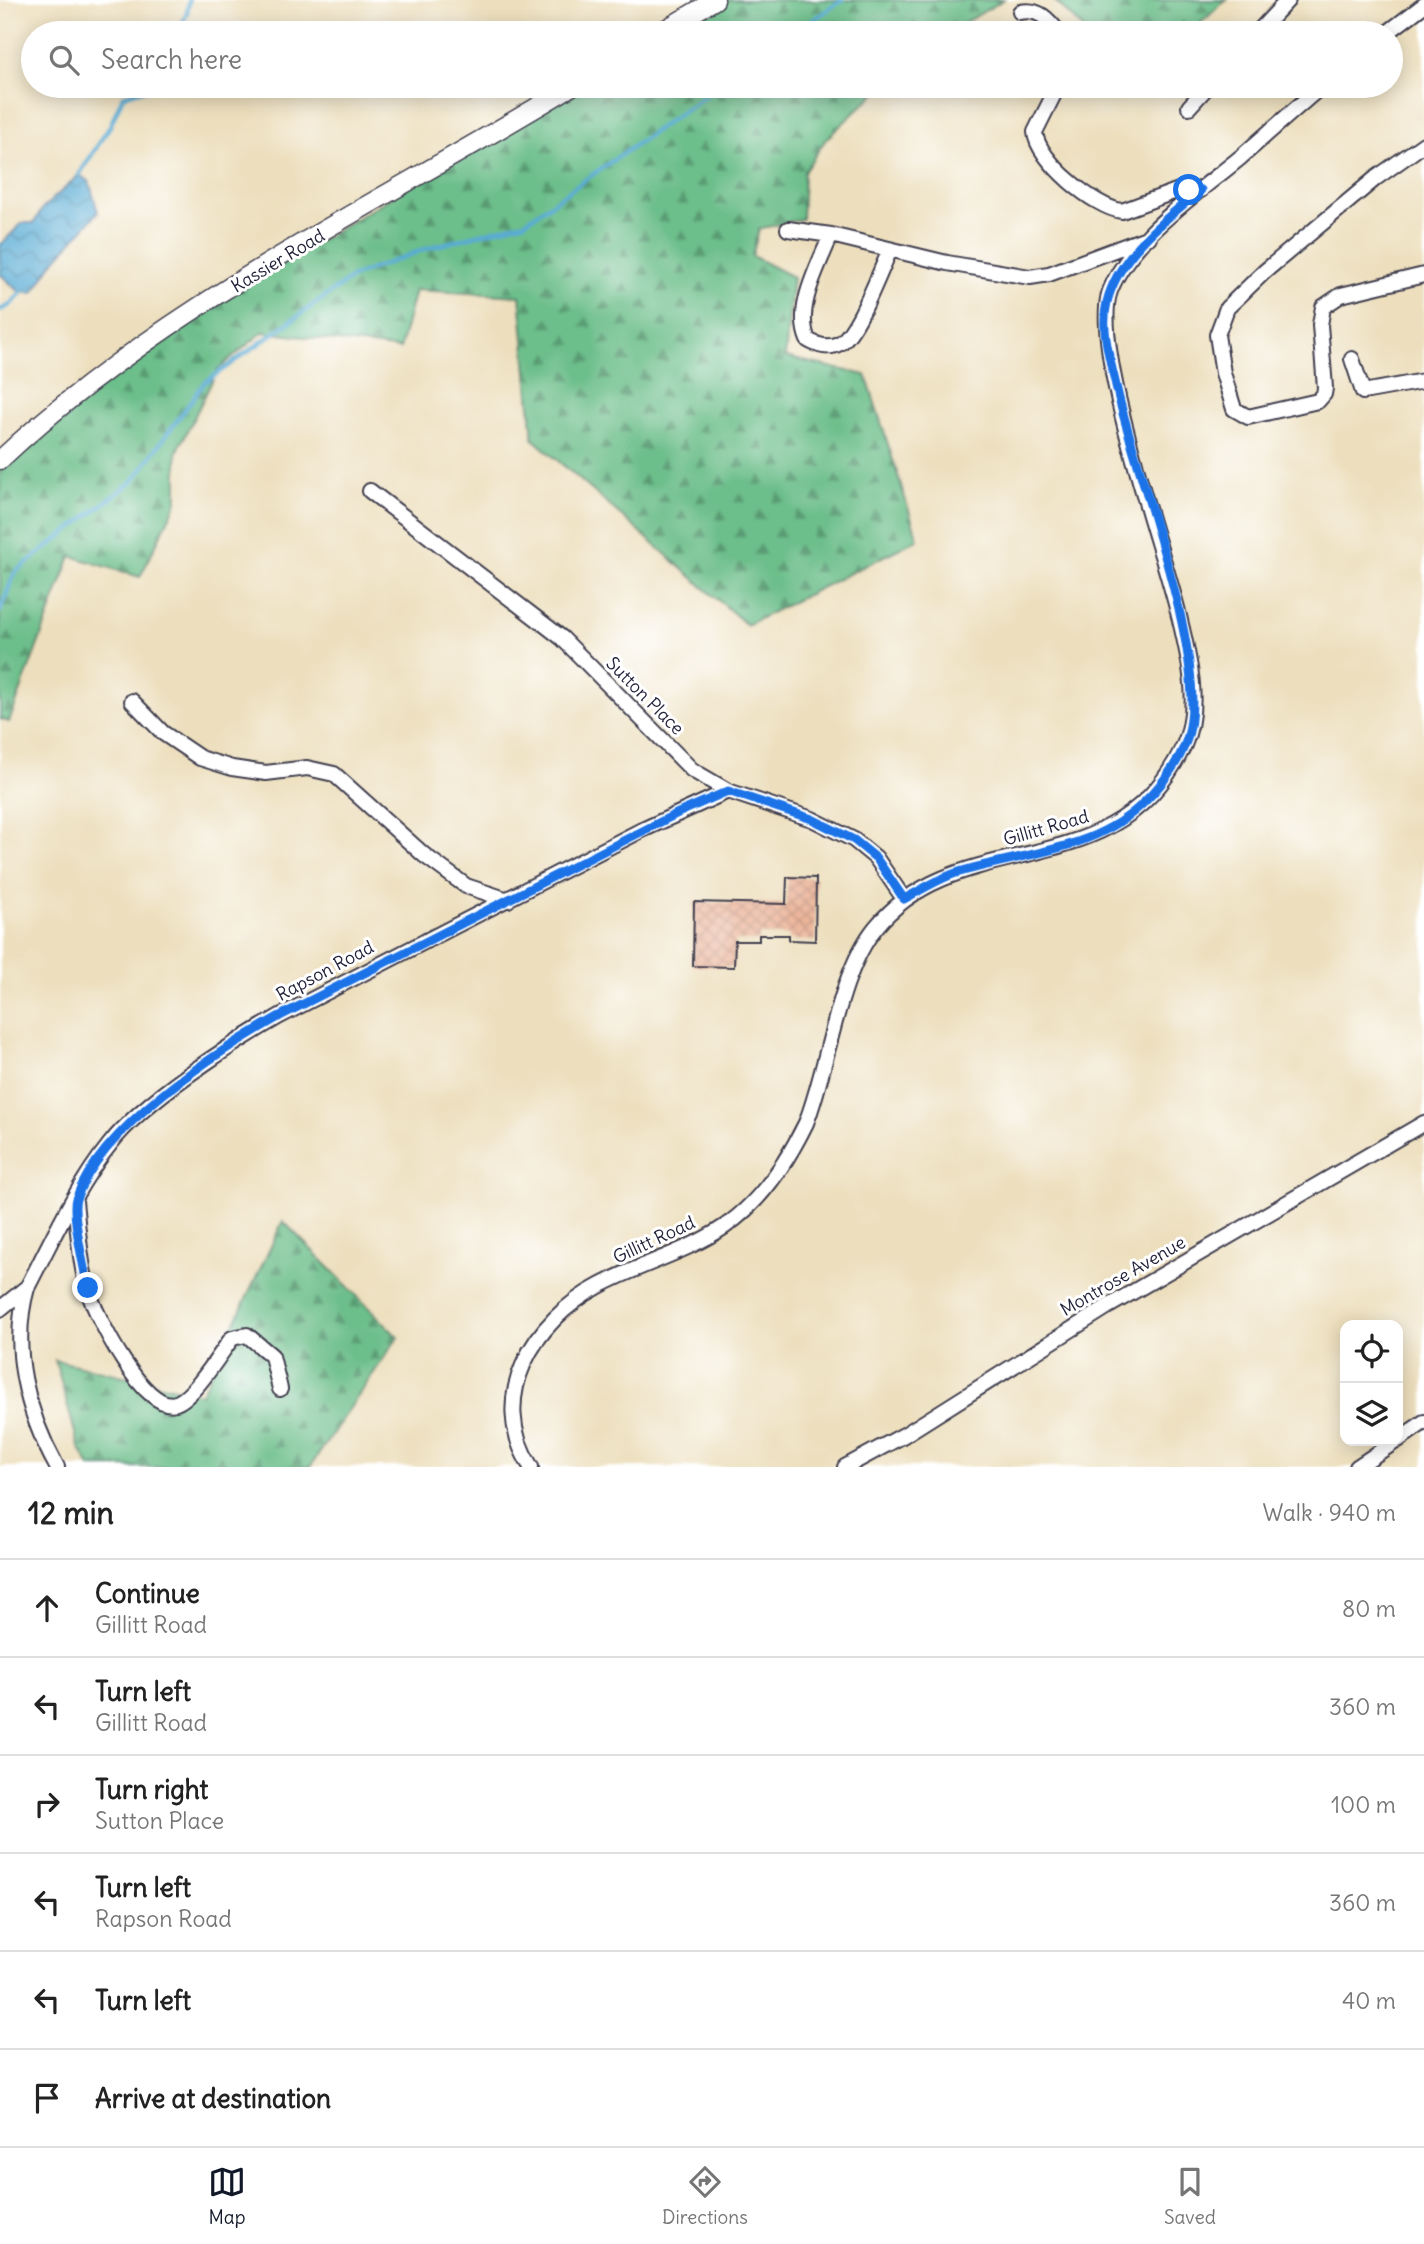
<!DOCTYPE html>
<meta charset="utf-8">
<style>
body{margin:0;font-family:Delius,sans-serif;background:#f2f2f2;color:#222}
.controls{position:absolute;right:21px;bottom:21px;display:grid;overflow:hidden;border-radius:14px;box-shadow:0 4px 18px #0003}
.controls button{width:63px;height:63px;display:grid;place-items:center;padding:0;border:0;border-bottom:2px solid #e0e0e0;background:#fff;color:#222;font:35px sans-serif}
.stop{position:absolute;width:21px;height:21px;margin:-16px;border:5px solid #1a73e8;border-radius:50%;background:#fff}
.stop.end{background:#1a73e8;border-color:#fff;box-shadow:0 2px 7px #0008}
.list{margin:0;padding:0;list-style:none}
h2{display:flex;justify-content:space-between;align-items:center;height:91px;margin:0;padding:0 28px;font-size:30px}
h2 small{font-size:23px;font-weight:400;color:#767676}
.list li{display:grid;grid-template-columns:46px 1fr auto;gap:21px;align-items:center;box-sizing:border-box;height:98px;padding:0 28px;border-top:2px solid #e0e0e0}
.list b{display:block;font-size:26px;white-space:nowrap}
.list p{margin:0;font-size:23px;white-space:nowrap;color:#767676}
.list em{font-size:23px;font-style:normal;color:#767676}
.icon{flex:none;width:38px;height:38px;fill:none;stroke:currentColor;stroke-width:2;stroke-linecap:round;stroke-linejoin:round}
.map{position:relative;flex:none;width:1424px;height:1467px;overflow:hidden}
.search{position:absolute;background:#fff;box-shadow:0 4px 18px #0003;left:21px;right:21px;top:21px;height:77px;display:flex;align-items:center;gap:18px;box-sizing:border-box;padding:0 24px;border-radius:38px;color:#767676;font-size:26px}
.sheet{height:679px;background:#fff}
nav{display:flex;justify-content:space-around;align-items:center;box-sizing:border-box;height:98px;border-top:2px solid #e0e0e0;background:#fff;font-size:19px;color:#767676}
nav a{display:grid;justify-items:center;gap:4px}
nav .on{color:#111827}
.map>svg:first-child{display:block}
.forest{fill:url(#forest-firs);stroke:#477062;stroke-width:2}
.water{fill:url(#water-waves);stroke:#3d6687;stroke-width:2}
.lines{fill:none;stroke-linecap:round;stroke-linejoin:round}
.stream{stroke:#58abd3;stroke-width:4.5}
.building{fill:url(#building-cross-hatch)}
.minor-casing{stroke:#403e4e;stroke-width:18}
.major-casing{stroke:#403e4e;stroke-width:21}
.minor{stroke:#fff;stroke-width:14}
.major{stroke:#fff;stroke-width:18}
.route{stroke:#1a73e8;stroke-width:9}
.labels{text-anchor:middle;stroke-width:6;stroke-linejoin:round;paint-order:stroke}
.street-label{font-size:18px;fill:#22223b;stroke:#fff}
</style>
<div class="map">
<svg width="1424" height="1467" viewBox="0 0 1424 1467">
<defs>
<pattern id="forest-firs" width="22" height="20" patternUnits="userSpaceOnUse" patternTransform="scale(1.75)"><rect width="22" height="20" fill="#6cbe8a"/><path d="M5 1l3.5 6h-7zM16 11l3.5 6h-7z" fill="#589a72"/></pattern>
<pattern id="water-waves" width="16" height="10" patternUnits="userSpaceOnUse" patternTransform="scale(1.75)"><rect width="16" height="10" fill="#58abd3"/><path d="M0 5q4-4 8 0t8 0" fill="none" stroke="#488bac"/></pattern>
<pattern id="building-cross-hatch" width="8" height="8" patternUnits="userSpaceOnUse" patternTransform="scale(1.75)"><rect width="8" height="8" fill="#ebb499"/><path d="M0 0l8 8M0 8l8-8" fill="none" stroke="#c99a85"/></pattern>
</defs>
<rect width="100%" height="100%" fill="#fff"/>
<filter id="ink" filterUnits="userSpaceOnUse"><feTurbulence type="fractalNoise" baseFrequency=".0143" numOctaves="2"/><feDisplacementMap in="SourceGraphic" scale="14" xChannelSelector="R" yChannelSelector="G"/><feConvolveMatrix kernelMatrix="1 2 1 2 8 2 1 2 1" color-interpolation-filters="sRGB"/></filter>
<filter id="wash" filterUnits="userSpaceOnUse"><feTurbulence type="fractalNoise" baseFrequency=".00686" numOctaves="4" result="noise"/><feDisplacementMap in="SourceGraphic" scale="28" xChannelSelector="R" yChannelSelector="G"/><feGaussianBlur stdDeviation="1.57" result="paint"/><feColorMatrix in="noise" values="0 0 0 0 0 0 0 0 0 0 0 0 0 0 0 0 0 1.4 0 .05"/><feComposite in="paint" operator="in"/></filter>
<g filter="url(#wash)">
<rect width="100%" height="100%" fill="#eddfbd"/>
<path class="forest" d="M715,0H1003L948,33H659Z
M1054,0H1226L1190,33H1088Z
M572,86H883L826,139L804,172L802,219L759,229L752,256L793,277L785,357L866,375L918,539L747,625L533,439L520,296L415,290L400,349L263,332L218,369L177,452V502L140,577L71,556L9,722L0,719V460L87,384Z
M283,1221L398,1337L310,1467H90L79,1447L55,1360L201,1394Z"/>
<path class="water" d="M79,175L89,181L98,212L52,264L33,293H21L0,274V245L22,223H34L42,209Z"/>
<g class="lines">
<path class="stream" d="M178,33L187,13L189,0
M794,33L842,0
M79,175L110,126L123,96L155,86
M0,310L10,305L21,293
M0,611L15,572L133,481L204,383L354,276L425,249L525,222L719,86"/>
</g>
<g id="blocks">
<path class="building" d="M787,877L816,878L815,941L789,940V935H759V941H735L734,967L693,966L694,902L786,904Z"/>
</g>
</g>
<g filter="url(#ink)">
<use href="#blocks" fill-opacity="0" stroke="#403e4e" stroke-width="2"/>
<g class="lines">
<defs>
<path id="minor" d="M1020,12C1039,8 1048,19 1059,33
M1257,33L1288,0
M1387,33L1424,5
M1058,86L1035,132C1037,160 1095,208 1122,211L1179,190H1201
M1189,107L1208,86
M1424,144L1376,178L1264,272L1227,308L1217,335L1223,373L1234,409L1248,417L1318,401L1324,394L1325,388L1320,325L1323,307L1341,295L1424,275
M788,229L831,235L947,263L1030,277L1049,274L1149,237
M831,235C819,265 794,308 808,340C818,346 830,349 840,343C858,332 880,271 890,250
M1352,359L1363,392L1424,381
M370,491L562,638L692,770L728,791L812,819L854,840L876,858L904,899
M132,701L163,733L200,758L232,768L266,773L307,768L334,774L424,855L466,886L508,900
M75,1201C78,1230 80,1263 88,1291C97,1317 144,1413 176,1403C194,1397 220,1354 232,1338L247,1335L272,1356L280,1389
M0,1309L26,1288
M1398,1440L1424,1422
M57,1467C27,1413 10,1348 27,1288C52,1240 76,1186 110,1144C143,1101 231,1044 280,1016L640,831L728,791
M531,1467C486,1398 534,1320 599,1286C640,1264 685,1253 724,1227C761,1202 787,1162 806,1123C829,1065 837,975 876,927C962,823 1117,891 1184,745C1202,705 1188,653 1178,612C1162,546 1090,346 1110,291C1130,238 1199,192 1241,157C1268,133 1295,109 1322,86
M845,1467L904,1435L1107,1307L1424,1123
M1357,1467L1396,1441"/>
<path id="major" d="M659,33L715,0
M0,460C163,305 381,203 572,86"/>
</defs>
<use href="#minor" class="minor-casing"/>
<use href="#major" class="major-casing"/>
<use href="#minor" class="minor"/>
<use href="#major" class="major"/>
</g>
</g>
<g class="lines" filter="url(#ink)">
<path class="route" d="M88,1288C85,1271 71,1213 76,1199C102,1126 215,1053 280,1016L678,813L728,791L812,819L854,840L876,858L904,899C921,890 938,879 956,873C1017,854 1089,852 1138,808C1158,790 1178,765 1187,739C1212,663 1136,475 1117,390C1111,362 1100,331 1107,302C1118,256 1166,218 1201,190H1189"/>
</g>
<g class="labels">
<g class="street-label">
<text transform="translate(278 261) rotate(-31)" y="6">Kassier Road</text>
<text transform="translate(645 696) rotate(45)" y="6">Sutton Place</text>
<text transform="translate(1046 828) rotate(-16)" y="6">Gillitt Road</text>
<text transform="translate(325 971) rotate(-28)" y="6">Rapson Road</text>
<text transform="translate(654 1240) rotate(-25)" y="6">Gillitt Road</text>
<text transform="translate(1123 1276) rotate(-30)" y="6">Montrose Avenue</text>
</g>
</g>
</svg>
<div class="controls">
<button><svg class="icon" aria-label="locate" viewBox="0 0 24 24"><circle cx="12" cy="12" r="6"/><path d="M12 2v4M12 18v4M2 12h4M18 12h4"/></svg></button>
<button><svg class="icon" aria-label="layers" viewBox="0 0 24 24"><path d="M12 4l9 5-9 5-9-5zM3 14l9 5 9-5"/></svg></button>
</div>
<div class="stop" style="left:1189px;top:190px"></div>
<div class="stop end" style="left:88px;top:1288px"></div>
<div class="search"><svg class="icon" aria-label="search" viewBox="0 0 24 24"><circle cx="10" cy="10" r="6"/><path d="M15 15l6 6"/></svg>Search here</div>
</div>
<section class="sheet">
<h2>12 min<small>Walk · 940 m</small></h2>
<ul class="list">
<li><svg class="icon" aria-label="ahead" viewBox="0 0 24 24"><path d="M12 20V5M6 11l6-6 6 6"/></svg><div><b>Continue</b><p>Gillitt Road</p></div><em>80 m</em></li>
<li><svg class="icon" aria-label="left" viewBox="0 0 24 24"><path d="M17 20v-9H6M10 6l-5 5 5 5"/></svg><div><b>Turn left</b><p>Gillitt Road</p></div><em>360 m</em></li>
<li><svg class="icon" aria-label="right" viewBox="0 0 24 24"><path d="M7 20v-9h11M14 6l5 5-5 5"/></svg><div><b>Turn right</b><p>Sutton Place</p></div><em>100 m</em></li>
<li><svg class="icon" aria-label="left" viewBox="0 0 24 24"><path d="M17 20v-9H6M10 6l-5 5 5 5"/></svg><div><b>Turn left</b><p>Rapson Road</p></div><em>360 m</em></li>
<li><svg class="icon" aria-label="left" viewBox="0 0 24 24"><path d="M17 20v-9H6M10 6l-5 5 5 5"/></svg><div><b>Turn left</b></div><em>40 m</em></li>
<li><svg class="icon" aria-label="arrive" viewBox="0 0 24 24"><path d="M6 21V4h12l-3 4 3 4H6"/></svg><div><b>Arrive at destination</b></div></li>
</ul>
</section>
<nav>
<a class="on"><svg class="icon" aria-label="map" viewBox="0 0 24 24"><path d="M3 6l6-2 6 2 6-2v14l-6 2-6-2-6 2zM9 4v14M15 6v14"/></svg>Map</a>
<a><svg class="icon" aria-label="directions" viewBox="0 0 24 24"><path d="M12 3l9 9-9 9-9-9zM9 14v-3h6M13 9l2 2-2 2"/></svg>Directions</a>
<a><svg class="icon" aria-label="saved" viewBox="0 0 24 24"><path d="M7 4h10v16l-5-4-5 4z"/></svg>Saved</a>
</nav>
